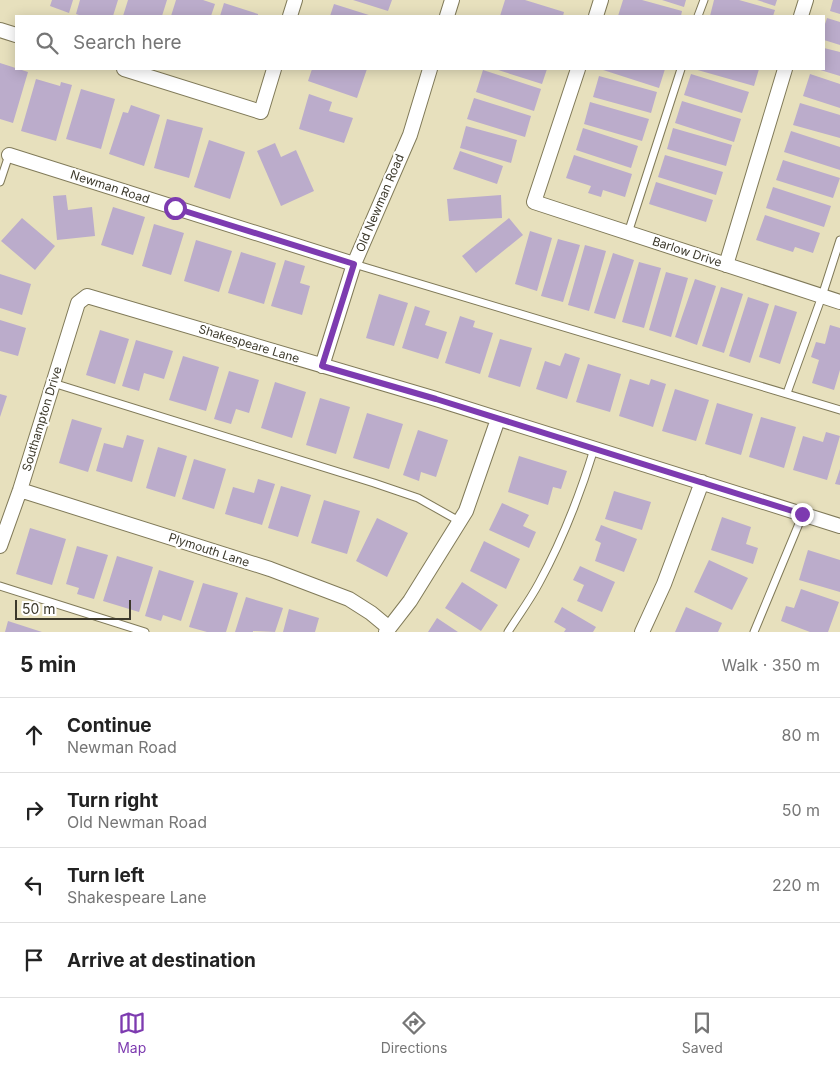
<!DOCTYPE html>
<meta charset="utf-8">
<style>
body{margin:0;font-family:Inter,sans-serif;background:#f2f2f2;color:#222}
.scale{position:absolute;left:15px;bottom:12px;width:116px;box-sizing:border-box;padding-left:5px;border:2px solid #3c392b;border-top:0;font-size:14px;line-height:18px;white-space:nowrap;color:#3c392b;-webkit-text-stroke:4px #fff;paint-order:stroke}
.stop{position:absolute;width:15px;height:15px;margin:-11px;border:4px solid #7d3bb0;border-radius:50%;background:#fff}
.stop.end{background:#7d3bb0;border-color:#fff;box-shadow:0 1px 5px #0008}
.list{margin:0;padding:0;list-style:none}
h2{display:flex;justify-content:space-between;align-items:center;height:65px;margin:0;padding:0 20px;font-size:21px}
h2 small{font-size:16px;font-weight:400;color:#767676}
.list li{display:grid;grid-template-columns:32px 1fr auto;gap:15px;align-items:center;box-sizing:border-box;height:75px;padding:0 20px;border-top:1px solid #e0e0e0}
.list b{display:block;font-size:19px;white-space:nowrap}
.list p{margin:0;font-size:16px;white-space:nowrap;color:#767676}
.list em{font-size:16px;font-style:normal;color:#767676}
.icon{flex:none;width:28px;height:28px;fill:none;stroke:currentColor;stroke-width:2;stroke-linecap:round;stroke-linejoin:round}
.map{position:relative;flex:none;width:840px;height:632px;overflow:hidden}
.search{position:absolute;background:#fff;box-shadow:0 2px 12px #0003;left:15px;right:15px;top:15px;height:55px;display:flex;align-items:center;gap:12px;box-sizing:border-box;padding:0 18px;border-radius:0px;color:#767676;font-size:19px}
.sheet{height:365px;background:#fff}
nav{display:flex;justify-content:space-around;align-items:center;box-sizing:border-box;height:70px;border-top:1px solid #e0e0e0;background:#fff;font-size:14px;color:#767676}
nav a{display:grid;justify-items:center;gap:2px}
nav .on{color:#7d3bb0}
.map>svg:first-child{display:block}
.building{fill:#bbaccb}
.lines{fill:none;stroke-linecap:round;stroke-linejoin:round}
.service-casing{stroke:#807a59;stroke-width:9}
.minor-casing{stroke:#807a59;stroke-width:16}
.service{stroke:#fff;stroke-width:7}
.minor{stroke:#fff;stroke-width:14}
.route{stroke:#7d3bb0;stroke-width:6}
.labels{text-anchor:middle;stroke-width:4.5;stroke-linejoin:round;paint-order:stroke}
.street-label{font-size:12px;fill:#3c392b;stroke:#fff}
</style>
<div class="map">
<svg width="840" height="632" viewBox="0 0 840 632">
<rect width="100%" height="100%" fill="#e7e0bd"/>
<path class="building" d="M52,0H73L69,13L50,6Z
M80,0H118L113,16H82L76,14Z
M128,0H167L162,16H123Z
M176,0H203L215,4L211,16H171Z
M353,0H392L388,11Z
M505,0H525L564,12L563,16H500Z
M623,0H642L682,11L681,16H618Z
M662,0H686L684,7Z
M714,0H739L775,10L773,16H710Z
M757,0H777L775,6Z
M833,0H840V14L830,11Z
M224,3L258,14V16H220Z
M334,4L372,16H330Z
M827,18L840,22V45L824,40V27Z
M824,48L840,52V76L817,69H824Z
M0,63L28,72L13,123L0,119Z
M312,69H367L357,98L308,81Z
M495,69H547L542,84Z
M600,69H665L659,88Z
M694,69H759L754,86Z
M483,70L541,89L534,111L476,92Z
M691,74L749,92L742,113L684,95Z
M810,74L840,84V108L803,96Z
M599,76L657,92L651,113L593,97Z
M36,79L60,86L61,82L72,85L56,141L21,131Z
M81,89L115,99L101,149L66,139Z
M309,94L332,102L329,111L353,118L344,143L299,129Z
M474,98L531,116L525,137L467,119Z
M682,101L741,119L734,142L675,123Z
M590,102L649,119L642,141L584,124Z
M800,103L840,115V138L793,125Z
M131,105L160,115L144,166L109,154L123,112L128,113Z
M167,119L203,128L189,178L154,168Z
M466,126L517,140L511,163L460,148Z
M583,128L638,146L631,168L576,150Z
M673,128L732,145L726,166L667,149Z
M791,131L840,147V170L784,152Z
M209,140L245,152L230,199L194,187Z
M275,143L281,157L296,150L314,191L281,206L257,151Z
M460,151L503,166L497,184L453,169Z
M574,155L632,174L625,197L603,190L601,197L588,193L591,186L566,178Z
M665,155L723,172L716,195L658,177Z
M783,160L840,178L833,198L776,180Z
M656,182L713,200L706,222L649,204Z
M773,187L831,206L824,227L766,208Z
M66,195L68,210L92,207L95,236L57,240L53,196Z
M501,195L502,218L449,221L447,199Z
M113,207L145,217L133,255L101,245Z
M765,215L820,233L813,253L795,247L793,252L756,240Z
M22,218L55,246L35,270L1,241Z
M509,218L523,235L476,273L462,256Z
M154,224L184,233L171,275L142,266Z
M530,231L552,238L537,291L515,284Z
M558,239L580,245L563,302L541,296Z
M196,240L232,251L219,292L184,281Z
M585,245L606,251L589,311L568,305Z
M241,252L276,263L264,304L228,293Z
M613,253L634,260L615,319L594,313Z
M285,260L305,266L300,283L310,286L302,315L271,306Z
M639,262L661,268L644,328L622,322Z
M666,272L688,278L671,337L649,330Z
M0,274L31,284L22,315L0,308Z
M695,279L716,286L697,345L675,337Z
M721,287L743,294L724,353L702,346Z
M379,294L408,303L394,346L366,338Z
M748,297L769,304L750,363L729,356Z
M775,305L797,312L780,364L759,357Z
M415,306L430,311L425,325L447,332L438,359L402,348Z
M460,316L475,321L473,327L493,333L480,374L445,363Z
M0,320L26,328L18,356L0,351Z
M830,325L840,328V370L834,390L812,383L819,360L811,357L816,342L825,344Z
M100,330L129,339L115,384L86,375Z
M500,339L532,348L520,387L488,377Z
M136,340L173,351L164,379L144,373L139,391L122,386Z
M565,353L580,358L567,399L536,389L545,361L560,366Z
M183,356L219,367L206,411L169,400Z
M588,364L621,374L610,412L576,402Z
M229,371L259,380L249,413L236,409L231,424L214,419Z
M630,379L649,385L651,379L666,384L653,427L619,416Z
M275,382L306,392L292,438L261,428Z
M675,389L709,400L696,441L662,431Z
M0,394L7,396L0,417Z
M320,398L350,407L336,454L306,445Z
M717,403L753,414L741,455L705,444Z
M367,413L403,424L389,469L353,458Z
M761,417L796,427L784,468L749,457Z
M72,419L102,428L88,472L59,463Z
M418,430L448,440L436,477L421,472L419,481L403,475Z
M826,432L840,436L827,480L793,470L803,436L823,442Z
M127,435L144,440L132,482L96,471L104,443L123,448Z
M158,447L187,456L175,497L146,488Z
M519,456L567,471L561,489L553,487L548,505L508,492Z
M194,459L226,469L214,509L182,499Z
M840,469V485L835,484Z
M258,479L275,484L262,525L225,514L233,487L254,493Z
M281,486L311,495L298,537L268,528Z
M614,491L651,502L642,530L605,519Z
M324,500L360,511L347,554L311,543Z
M502,503L529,515L523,526L536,532L529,548L489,530Z
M722,517L751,527L746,544L758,548L753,564L711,550Z
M377,518L408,533L387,577L356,561Z
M601,525L637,539L624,572L595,561L601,543L595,540Z
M30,528L66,539L52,585L16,574Z
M484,541L520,559L506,589L470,571Z
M77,546L108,555L94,599L77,594L79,588L66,584Z
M808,550L840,560V592L799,580Z
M117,556L153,567L139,612L103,601Z
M709,560L748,578L732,610L694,592Z
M580,566L615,582L602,612L577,601L584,585L573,580Z
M159,570L194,581L181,621L163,615L161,621L145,616Z
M462,582L498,605L481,631L445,608Z
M203,583L238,593L226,632H207L189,627Z
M801,589L839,602L828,632H810L781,621L786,606L794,608Z
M246,597L283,608L275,632L253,631V632H235Z
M562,607L596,627L593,632H564L566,629L554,622Z
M686,607L722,623L718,632H675Z
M289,609L319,618L315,632H283Z
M437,618L458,632H428Z
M8,621L42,632H5Z"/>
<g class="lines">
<defs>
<path id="service" d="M698,16L704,0
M0,182L9,155
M628,233L681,69
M354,264L840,410
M53,383L374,483L418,498L459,521
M787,393L822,296L840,240
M0,586L145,632
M508,632C518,616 530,600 539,583C562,541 580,495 594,449
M754,632L803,514"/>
<path id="minor" d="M290,16L295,0
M447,16L452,0
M596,16L601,0
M801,16L806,0
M0,30L16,35
M124,69L261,112L274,69
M578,69L534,202L840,302
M9,155L354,264
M726,265L785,69
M322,366L354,264L410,135L430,69
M20,490L270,569L349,599L371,613L389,628
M0,546L20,490L78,303L87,296L436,399L840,526
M386,632L410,601L466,511L498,419
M642,632L664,584L702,482"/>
</defs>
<use href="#service" class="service-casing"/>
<use href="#minor" class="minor-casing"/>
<use href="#service" class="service"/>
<use href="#minor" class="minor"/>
</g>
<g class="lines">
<path class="route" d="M175,208L354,264L322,366L436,399L802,514"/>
</g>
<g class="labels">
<g class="street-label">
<text transform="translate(110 187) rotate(18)" y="4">Newman Road</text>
<text transform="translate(380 203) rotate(-67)" y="4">Old Newman Road</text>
<text transform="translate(687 252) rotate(18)" y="4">Barlow Drive</text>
<text transform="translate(249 344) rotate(17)" y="4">Shakespeare Lane</text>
<text transform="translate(42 419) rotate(-73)" y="4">Southampton Drive</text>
<text transform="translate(209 550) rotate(18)" y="4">Plymouth Lane</text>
</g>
</g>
</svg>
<div class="scale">50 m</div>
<div class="stop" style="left:175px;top:208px"></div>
<div class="stop end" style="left:802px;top:514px"></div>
<div class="search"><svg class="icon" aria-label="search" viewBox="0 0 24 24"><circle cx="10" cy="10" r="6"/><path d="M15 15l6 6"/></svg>Search here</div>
</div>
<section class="sheet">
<h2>5 min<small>Walk · 350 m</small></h2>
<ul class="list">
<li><svg class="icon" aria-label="ahead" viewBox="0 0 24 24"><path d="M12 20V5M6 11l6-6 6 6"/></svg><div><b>Continue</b><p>Newman Road</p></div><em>80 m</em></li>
<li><svg class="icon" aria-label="right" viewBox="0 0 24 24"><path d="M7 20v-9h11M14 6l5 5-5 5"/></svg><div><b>Turn right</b><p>Old Newman Road</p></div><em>50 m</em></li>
<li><svg class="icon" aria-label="left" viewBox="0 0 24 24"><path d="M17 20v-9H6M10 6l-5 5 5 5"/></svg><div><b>Turn left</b><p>Shakespeare Lane</p></div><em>220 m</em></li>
<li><svg class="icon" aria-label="arrive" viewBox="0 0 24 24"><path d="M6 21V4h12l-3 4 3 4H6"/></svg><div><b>Arrive at destination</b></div></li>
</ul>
</section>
<nav>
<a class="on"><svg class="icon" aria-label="map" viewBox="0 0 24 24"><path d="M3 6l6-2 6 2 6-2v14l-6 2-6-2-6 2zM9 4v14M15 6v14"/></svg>Map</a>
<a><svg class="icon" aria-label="directions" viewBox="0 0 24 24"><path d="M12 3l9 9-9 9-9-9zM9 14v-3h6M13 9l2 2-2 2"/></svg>Directions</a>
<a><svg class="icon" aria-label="saved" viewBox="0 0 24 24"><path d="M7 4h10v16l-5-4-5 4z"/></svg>Saved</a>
</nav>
